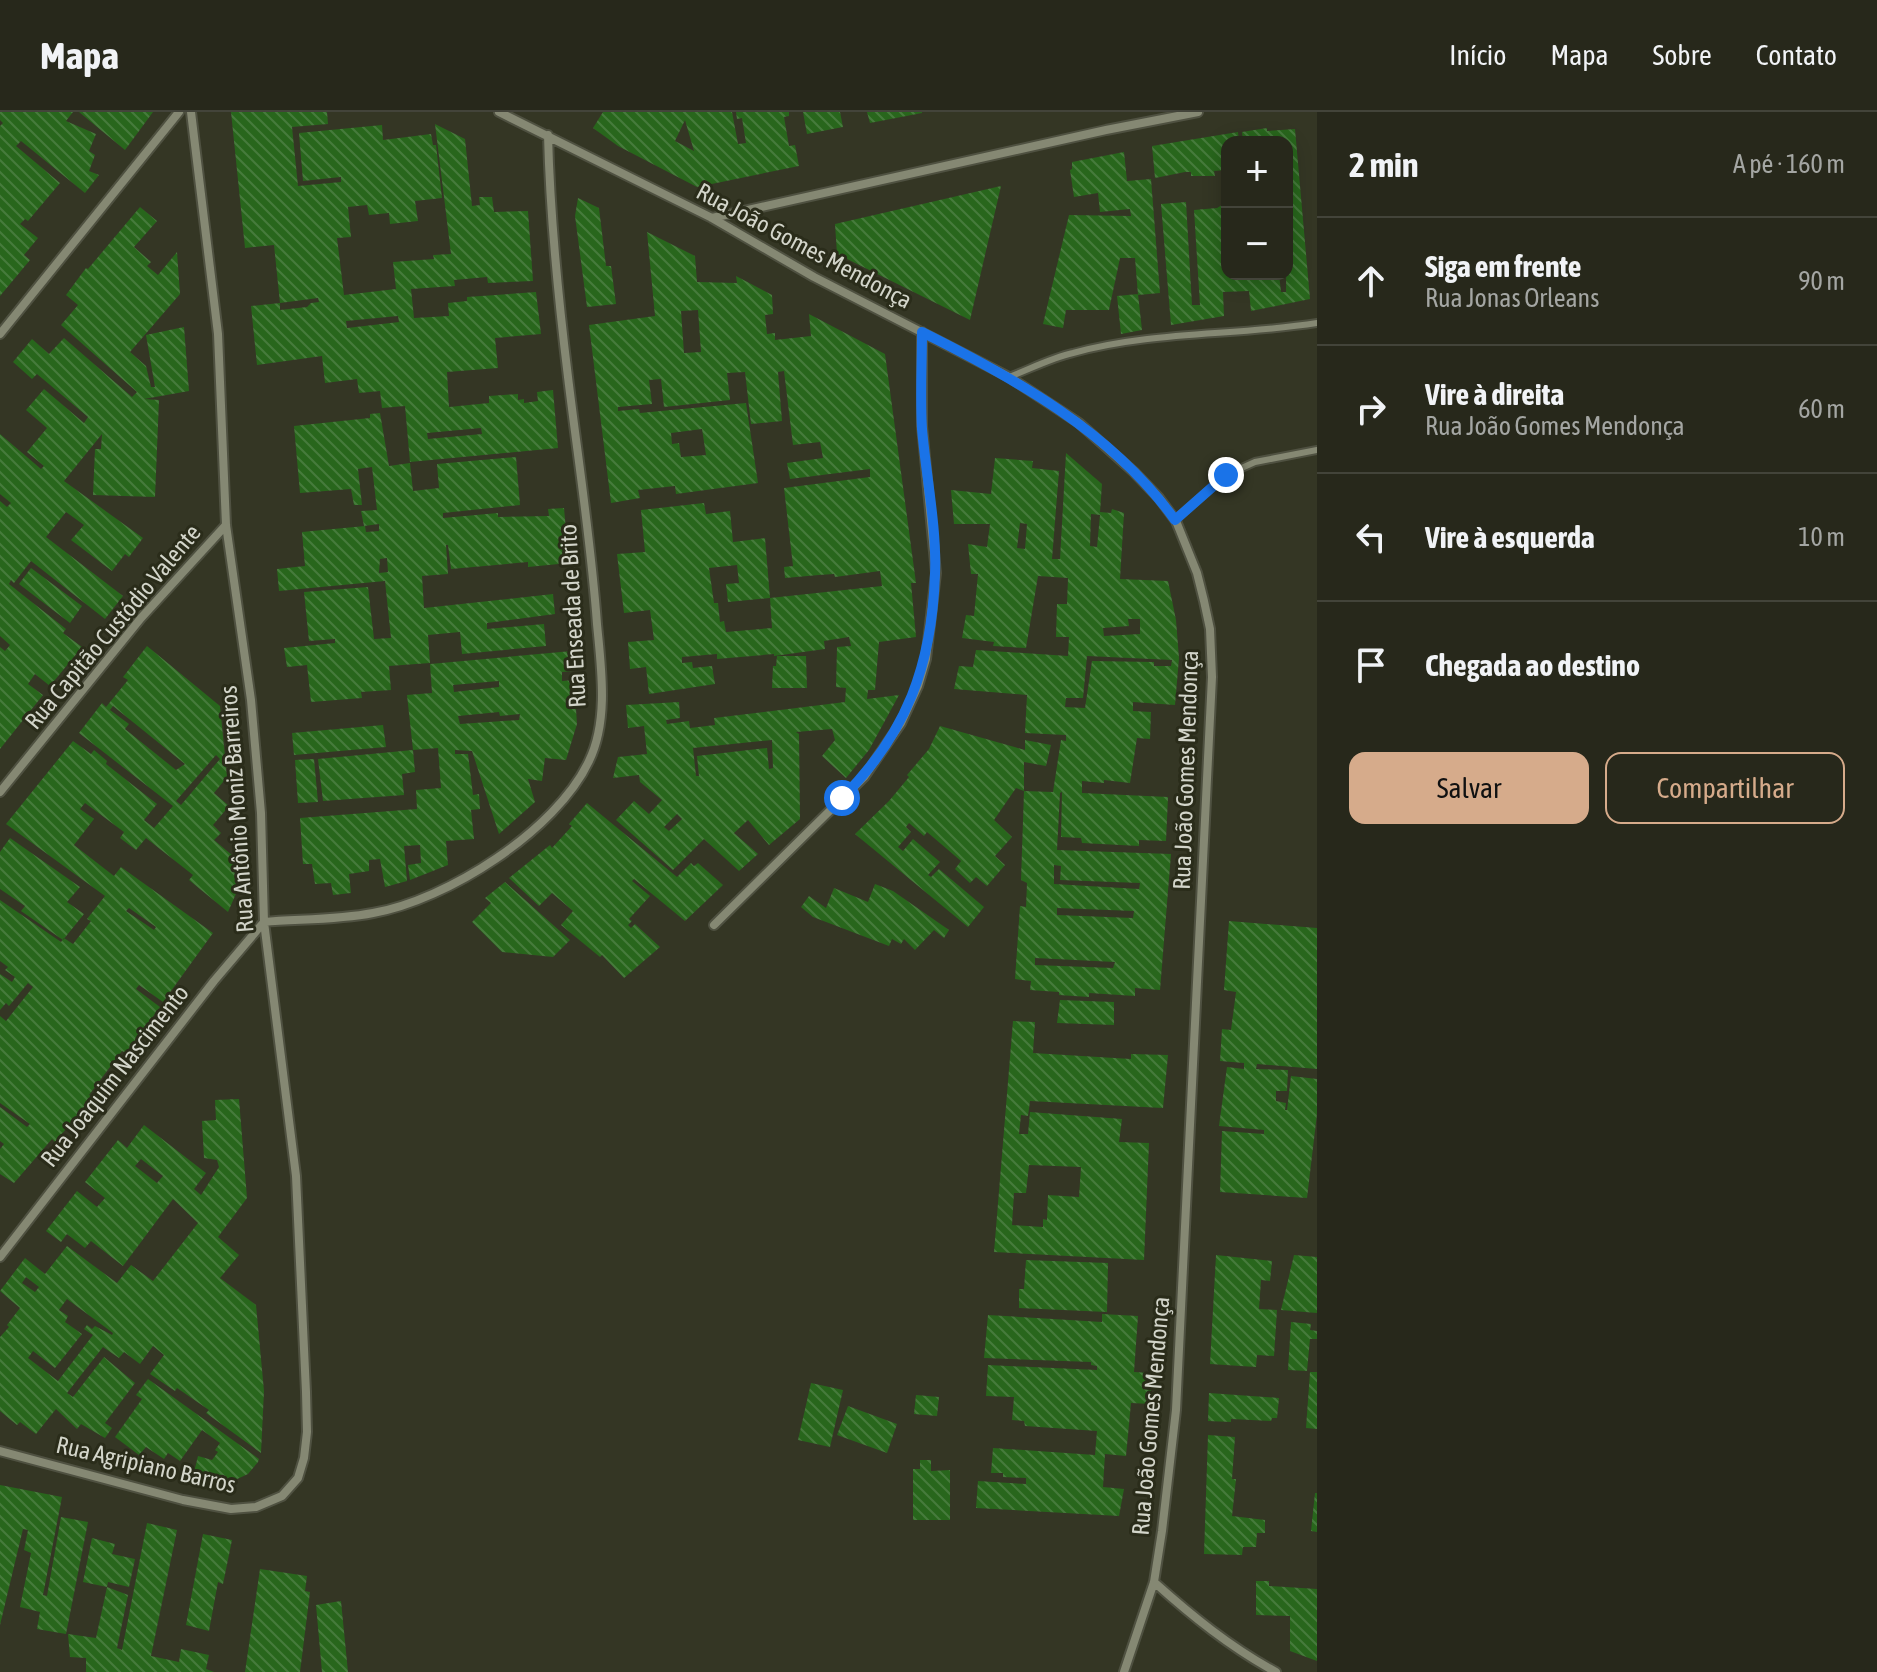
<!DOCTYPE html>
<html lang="pt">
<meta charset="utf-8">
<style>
body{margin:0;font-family:"Asap Condensed",sans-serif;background:#333428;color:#f1f3f6}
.controls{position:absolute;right:24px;top:24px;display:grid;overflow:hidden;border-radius:16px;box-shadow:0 4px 20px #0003}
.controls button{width:72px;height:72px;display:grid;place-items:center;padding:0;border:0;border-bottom:2px solid #43443a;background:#27281b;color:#f1f3f6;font:40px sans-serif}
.stop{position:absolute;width:24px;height:24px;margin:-18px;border:6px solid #1a73e8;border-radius:50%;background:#fff}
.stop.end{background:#1a73e8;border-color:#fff;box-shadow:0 2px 8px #0008}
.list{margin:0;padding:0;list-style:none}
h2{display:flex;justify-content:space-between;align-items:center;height:104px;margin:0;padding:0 32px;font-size:34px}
h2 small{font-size:26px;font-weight:400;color:#a4a6a3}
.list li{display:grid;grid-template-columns:52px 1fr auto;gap:24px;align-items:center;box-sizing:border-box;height:128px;padding:0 32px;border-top:2px solid #43443a}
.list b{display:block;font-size:30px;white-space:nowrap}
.list p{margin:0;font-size:26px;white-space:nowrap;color:#a4a6a3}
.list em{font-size:26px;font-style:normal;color:#a4a6a3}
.actions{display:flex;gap:16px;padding:24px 32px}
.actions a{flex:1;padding:18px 0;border:2px solid #d6ab8b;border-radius:16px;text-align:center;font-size:28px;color:#d6ab8b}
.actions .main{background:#d6ab8b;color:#111}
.icon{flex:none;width:44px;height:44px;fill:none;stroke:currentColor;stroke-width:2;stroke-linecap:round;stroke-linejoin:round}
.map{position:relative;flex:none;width:1317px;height:1560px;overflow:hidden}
header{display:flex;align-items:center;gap:48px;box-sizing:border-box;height:112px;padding:0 40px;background:#27281b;border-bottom:2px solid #43443a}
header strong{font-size:38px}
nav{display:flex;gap:44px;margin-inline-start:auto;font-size:28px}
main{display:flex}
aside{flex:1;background:#27281b}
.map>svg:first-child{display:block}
.building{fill:url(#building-back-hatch);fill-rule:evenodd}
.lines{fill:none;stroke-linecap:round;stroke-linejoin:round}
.lane-casing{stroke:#4f5141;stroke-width:10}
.street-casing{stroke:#4f5141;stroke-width:12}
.lane{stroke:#858873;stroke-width:6}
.street{stroke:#858873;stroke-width:8}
.route{stroke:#1a73e8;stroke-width:10}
.labels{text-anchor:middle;stroke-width:6;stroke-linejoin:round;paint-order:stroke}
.street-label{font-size:24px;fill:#d3d5ca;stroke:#2a2c1a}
</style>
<header>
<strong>Mapa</strong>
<nav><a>Início</a><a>Mapa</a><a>Sobre</a><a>Contato</a></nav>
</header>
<main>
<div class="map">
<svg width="1317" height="1560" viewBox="0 0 1317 1560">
<defs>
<pattern id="building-back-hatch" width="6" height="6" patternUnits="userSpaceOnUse" patternTransform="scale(2)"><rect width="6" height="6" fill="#28661c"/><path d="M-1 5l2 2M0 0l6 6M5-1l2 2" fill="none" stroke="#467b3c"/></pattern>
</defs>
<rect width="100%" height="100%" fill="#343624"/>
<path class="building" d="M0,0H73L66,9L96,22L89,39L95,43L89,59L99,63L85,81L21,29L16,34L60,71L28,109L25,107L20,112L38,126L24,143L30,148L0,184V14L3,11L0,8Z
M79,0H153L125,38Z
M231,0H327L328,12L292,15L298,74L341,70V65L303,69L299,21L382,13L383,28L431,22L433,33H436L442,86L415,89L418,109L390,112L389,101L369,103L367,93L348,95L351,125L337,126L344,183L396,177L393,150L434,147L433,143L451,142L435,12L465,27L472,94L480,93L479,85H492L494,100L528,99L533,169L488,171L487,165L454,168L455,174L411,177L414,206L449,204L448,191L467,189V185L536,180L541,222L495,226L498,256L447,260L449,295L489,291V284L518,282V288L524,287V291L538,289L537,280L553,278L558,336L410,350L405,294L382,296L380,279L359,281L357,267L325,271L322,244L257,253L251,194L280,191V198L307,195L311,191L319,190L318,186L280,191L274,133L245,136ZM398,204L399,210L347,216L346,209ZM481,316L482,322L428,327L427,321Z
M603,0H732L738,32L746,31L742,6L737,7L736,0H789V4L784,5L789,34L795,33L799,54L697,75L618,34L593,16ZM685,8L694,39L675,29Z
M803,0H840L843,15L807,22Z
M867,0H922V1L870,11Z
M1267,16V19L1295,17L1310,187L1251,199L1249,179L1223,180L1224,204L1171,213L1161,92L1186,90L1192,193H1200L1194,98L1217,96L1222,93L1221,63L1227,62V162H1248V167H1258L1257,163L1279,162L1281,180H1286L1287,30H1243L1242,20Z
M1238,20L1239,30H1227V58L1214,59L1215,64H1191V60H1185L1155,66L1152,34Z
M1124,40L1127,69L1151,67L1160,181L1138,183L1135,146H1120L1109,198H1066L1063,216L1043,212L1069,103L1131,104L1130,97L1100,100L1098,81L1074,85L1070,58L1072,57V50Z
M1001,74L970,208L837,142L835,112Z
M578,86L599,96L606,154H611L616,192L587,195L575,104Z
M140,95L157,109L134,135L151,150L147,154L158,163L177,140L180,182L130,240L146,254L151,275H155L146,223L184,215L189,279L144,287L159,288L155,385L93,383L95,337H101L102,322L64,369L143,426L129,445L125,442L112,459L71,428L84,413L66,400L46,425L123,484L105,507L31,449L14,471L11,468L9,472L66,517L63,521L82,535L50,574L35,562L28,572L43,583L0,637V535L5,539L10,533L0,524V389L7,395L11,391L0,382V322L41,357L44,354L27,340L47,316L26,298L44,277L84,311L88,305L37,262L32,267L13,250L32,227L49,242L64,226L132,285L137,280L61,213L78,193L66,183L86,156L88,157Z
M647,120L695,144L697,170L737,171L736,164L772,183L773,202L765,203L767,222L775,221V228L811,224L809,202L885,242L916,471H911L916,525L879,530L875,578H868L867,587L899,583L869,638L846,666L822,644L835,628L832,617L796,620L799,622L800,707L769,733L748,708L734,721L758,742L739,759L704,727L673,758L616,708L634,689L649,702L662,688L640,670L639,663L613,666L618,645L647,642L644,614L628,616L626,593L679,590L680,606L666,608L667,612L689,609L690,616L715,613L714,606L845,590L846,576L836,575L837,535L851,534L849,525L824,529L825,537L774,544V542L717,547V542L682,545V551L692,550L693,556L712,554L715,572L649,582L646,555L630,557L628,530L654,528L650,498L624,501L617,442L645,440L641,398L704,391L706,402L730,399L733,430L765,426L770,486L728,490L726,472L739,471L737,453L709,456L714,491H718L720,510L724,509L726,520L772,516L770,486L882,474L880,459L835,465L834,462L819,463L785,466L784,455L793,454L784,376L870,365V357L790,367L787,351L823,346L820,330L793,333L784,259L778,260L782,309L751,312L745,260L727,261L730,288L664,295L661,267L649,268L652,292L618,295V299L639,297L640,301L746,291L758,371L676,382L675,374L638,378L640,386L611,391L589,213L655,204ZM698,198L701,240L684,241L681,199ZM702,317L706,343L681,345L679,331L672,332L671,321ZM772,628L773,656L769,657L767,636L697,644L699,664H696L693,636ZM677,702L682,707L669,719L664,715Z
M1138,182L1142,218L1121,222L1117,184Z
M380,301L389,354L410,351L413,379L439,376L437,352L516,345L520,393L443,401V406L498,401V405L549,404L548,397L564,396L569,451L528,455V450L451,457L448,433H446L448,462L422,464L424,496L553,482L555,502L487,511V517L544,512L546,534L462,542L460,520L428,523L430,551L389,554L391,578L361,580L362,586L311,590L307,553L287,555L284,536L335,531V527L309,529L304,480L368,475L374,527L391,526L385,469L279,479L277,457L305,454L302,420L365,414L366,420L379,419V412L364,414L361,399L377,398L372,355L358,357L362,393H354L351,377L300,381L294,314L370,306V302ZM387,446L388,460L379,461L380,447Z
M1066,341L1102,372L1100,400L1111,401L1112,397L1124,401L1120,467L1168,469L1176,508L1179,546L1175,593L1133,590V599L1151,600L1150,627L1137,626L1130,671L1104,668V671L1082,669V681L1168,685L1166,729L1139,728V734L1082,731L1081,726L1061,725L1062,680L1060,681L1057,738L1171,742L1160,878L1135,876V884L1089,881V885L1059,883V880L1030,878L1031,869L1015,867L1020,794L1026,795L1027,771L1021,768L1024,679L1016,676L994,708L1012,725L995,744L1005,753L987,774L976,765L970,771L955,757L961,749L927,720L924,724L909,711L906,715L911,720L898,735L903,739L913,727L940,750L928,763L931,765L939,757L984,795L968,815L855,722L889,689L909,665L907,663L929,637L940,614L1025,638V628L1051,633L1046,654L1024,650V679L1053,680L1061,628L1066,629V623L1025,621L1027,583L954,577L959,554L973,555L976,538L1068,544L1069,525H1056L1057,492H1067L1068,466L1038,464L1026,536L993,534L994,530L962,526L966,503L974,504L978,462H971L968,432L987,435L990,412H954L951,378L991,382L995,346L1033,349L1032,356L1059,359L1052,447H1060ZM1091,402L1100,403L1097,435L1090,434ZM1020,411L1027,412L1025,437L1017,436ZM1128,507H1140V522L1104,524L1103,516L1129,514ZM1087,544L1172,548L1171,554H1154V550L1092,549L1085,596L1065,595L1066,586H1083ZM1054,753L1061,754L1060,768L1140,771L1139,777L1054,772ZM1057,796L1134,799L1133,806L1057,803ZM1035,846L1115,850L1113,856L1035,853Z
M31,456L82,494L70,511L19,472Z
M147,534L220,594L227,665L214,681L229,694L213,713L221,721L214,728L239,749L238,777L228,800L189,768L193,763L146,726L136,738L120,726L124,720L85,691L80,697L94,707L74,733L114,764L121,755L213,821L163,890L139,873L136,877L160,895L126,941L122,939L89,983L93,985L55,1030L52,1027L14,1071L0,1062V1037L4,1032L0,1029V995L27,1015L30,1012L0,991V904L6,909L33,875L28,871L9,894L6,891L0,898V862L12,870L15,865L5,858L8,855L0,849V788L61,830L64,826L73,832L91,809L87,807L105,784L6,712L73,629L91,642L94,638L107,649L106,652L157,692L144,708L154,716L173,694L79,621L102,591L106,595L128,568L123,565ZM113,594L185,652L176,658L125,617L129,612L110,598ZM216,643L220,647L181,693L176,689ZM129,796L156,815L154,818L126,799Z
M572,539L573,559L562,560V569L574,568L577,612L566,648L545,646L542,669L528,667L535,690L499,722L472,639L455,638V642H468L473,683L479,682L480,697L471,698L474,727L446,729L448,753L410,768L408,753L421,751L420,733L404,734L407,769L385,775L380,747L369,748V759L349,762L351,781L333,783L331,771L315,772L312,752H303L300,706L417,697L416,678L441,676L438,636L413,638L415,660L402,662L404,683L323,689L318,647L413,638L407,583L432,581L430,552ZM499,569V575L454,580L453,573ZM499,600L500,604L520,602L519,608L460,612L458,604Z
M777,544H806L807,576H772L773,554H776Z
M383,613L386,635L294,643L292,621Z
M314,647L318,690L298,691L295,648Z
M587,691L677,765L691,751L694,754L698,751L723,773L685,809L634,767L632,769L650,784L629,807L632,809L628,813L631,816L635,812L660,835L624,866L602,843L600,845L561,813L573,799L552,781L539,794L509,766L550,733L552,736L572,714L569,712Z
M10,726L80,775L67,790L84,802L63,828L21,799L25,794L0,777V740Z
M505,770L570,828L553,845L502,840L472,810L491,791L485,786Z
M875,772L893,779L949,818L944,826L934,818L915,838L904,827L901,832L892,827L889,834L813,805L801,795L809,784L826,796L834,776L868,790Z
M1229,809L1317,816V957L1257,952L1256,957L1288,958L1287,979H1276V989L1286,991L1285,998H1287L1291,964L1317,967V1002L1307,1086L1220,1080L1222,1019L1264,1022V1018L1219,1014L1227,955L1244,957V951L1220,949L1222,917L1231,918L1236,880L1224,878Z
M1060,888L1114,890V913L1057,911Z
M1013,909L1035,910L1033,941L1131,947V942L1168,943L1163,996L1030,989L1028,1004L1021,1003L1019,1022H1028L1030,1000L1122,1007L1119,1030L1149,1031L1144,1148L994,1140ZM1029,1053L1081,1055L1079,1085L1048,1083L1047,1108L1043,1107V1115L1012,1113L1014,1081H1026Z
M239,987L247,1086L218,1125L239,1143L220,1166L256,1193L264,1279L261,1341L206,1301L209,1298L177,1276L175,1279L150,1262L164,1243L153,1234L140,1252L124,1240L119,1246L103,1235L67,1281L73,1285L104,1245L135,1271L105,1311L112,1316L105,1326L81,1312L77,1317L56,1297L36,1322L20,1310L17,1313L0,1299V1225L9,1215L7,1213L20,1196L0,1179L25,1146L45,1162L67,1134L117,1171L131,1153L153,1169L198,1111L173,1087L123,1154L91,1129L85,1136L67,1122L61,1130L46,1119L77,1079L97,1095L105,1086L85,1070L118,1028L127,1036L144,1013L206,1061L194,1077L201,1083L219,1055L217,1048L204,1046L202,1009L216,1008L215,988ZM141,1047L163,1064L157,1071L135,1054ZM26,1165L39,1175L35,1180L22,1171ZM67,1187L113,1221L112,1223L95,1214L92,1217L87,1213L84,1217L93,1223L58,1269L28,1246L33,1239L55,1256L82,1222L65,1210L68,1204L59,1198Z
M1216,1143L1272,1149L1270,1169L1261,1168L1259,1197L1277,1198L1274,1244L1257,1243L1256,1255L1210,1252Z
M1294,1143L1317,1145V1201L1281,1198Z
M1026,1148L1108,1151L1107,1200L1019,1196V1177H1024Z
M1102,1202L1138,1204L1134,1260L1151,1261V1292L1131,1291L1126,1344L1105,1342L1103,1375L1124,1377L1119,1404L976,1396L978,1369L1026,1372V1366L1003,1365V1361H991L993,1336L1095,1343L1097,1319L1025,1314L1024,1309L1012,1308L1014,1285L986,1284L988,1253L1097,1258V1254L1091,1253V1250L984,1246L988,1203L1102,1210Z
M1291,1210L1311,1212L1310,1218L1317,1219V1227H1310L1307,1259L1288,1258Z
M1310,1260H1317V1317L1306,1316Z
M148,1267L259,1347L258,1350L248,1362L222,1374L191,1372L198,1344L212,1348L218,1340L215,1338L220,1331L202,1318L180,1349L168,1341L164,1347L146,1335L139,1343L115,1325L142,1287L136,1283Z
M811,1271L843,1278L830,1335L798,1328Z
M1209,1281L1279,1286L1277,1306H1272L1271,1309L1231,1307V1310L1208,1309Z
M916,1283L939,1285L937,1304L914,1302Z
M848,1294L897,1312L887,1341L837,1323Z
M1208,1323L1235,1325L1232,1367H1236L1232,1404L1265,1408V1421H1257L1256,1435H1243L1242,1443L1204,1442Z
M920,1348H931V1359L950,1358V1408H913V1357H920Z
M0,1373L62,1385L43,1483L47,1484L61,1405L88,1410L66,1522L37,1517L40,1500L20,1495L31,1441L24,1438L28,1418L23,1417L0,1513Z
M1315,1381H1317V1420L1311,1419Z
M147,1411L177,1418L151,1544L179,1550L181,1537L209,1543L206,1557L214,1560H86V1546L70,1545L68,1522L96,1526L107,1475L128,1483L117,1536L122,1538Z
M203,1422L232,1428L223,1472L218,1470L209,1519L186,1513Z
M92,1426L115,1432L112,1442L135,1447L129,1475L108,1470L107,1475L83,1470Z
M260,1457L307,1464L305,1479L310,1480L300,1560H245Z
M1256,1469H1269V1474L1317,1477V1549L1290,1539V1504L1256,1503Z
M341,1489L348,1560H322L316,1493Z"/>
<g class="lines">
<defs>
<path id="lane" d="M1009,265C1030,257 1051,246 1073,241C1152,219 1236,224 1317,211
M1175,408L1226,363L1255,350L1317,338"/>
<path id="street" d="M499,0L712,106L814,165L1009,265L1079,311L1134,360L1159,386L1176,409L1197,461L1204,489L1210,517L1212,565L1176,1298L1162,1419L1154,1470L1124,1560
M712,106L1106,18L1198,0
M0,222L179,0
M0,680L141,506L226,413
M714,813L864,665L901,611L918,574L926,547L936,461L922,314V220
M0,1145L214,869L264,810C299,807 337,808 373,801C447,788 556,719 589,649C609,608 601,555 597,512C591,429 578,347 568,265C558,184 550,104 548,23
M0,1339L183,1388L231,1397L256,1395L282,1384L298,1366L304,1346L307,1320L306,1280L296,1064L264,810L261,701L251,588L226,413L218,222L191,0
M1154,1470C1192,1504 1230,1535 1276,1560"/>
</defs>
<use href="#lane" class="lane-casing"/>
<use href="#street" class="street-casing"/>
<use href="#lane" class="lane"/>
<use href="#street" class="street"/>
</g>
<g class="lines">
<path class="route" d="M842,686C907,621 932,553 935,462C937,417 926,363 922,317C920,285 922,252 922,220C1016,267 1112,320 1175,408L1226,363"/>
</g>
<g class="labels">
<g class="street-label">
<text transform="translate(804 134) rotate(28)" y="8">Rua João Gomes Mendonça</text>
<text transform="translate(573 504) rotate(-93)" y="8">Rua Enseada de Brito</text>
<text transform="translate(113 515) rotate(-50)" y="8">Rua Capitão Custódio Valente</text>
<text transform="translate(1186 658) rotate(-88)" y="8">Rua João Gomes Mendonça</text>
<text transform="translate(237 697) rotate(-94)" y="8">Rua Antônio Moniz Barreiros</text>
<text transform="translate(115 964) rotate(-52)" y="8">Rua Joaquim Nascimento</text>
<text transform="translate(1151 1304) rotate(-85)" y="8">Rua João Gomes Mendonça</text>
<text transform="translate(146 1353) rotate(13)" y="8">Rua Agripiano Barros</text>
</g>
</g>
</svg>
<div class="controls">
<button>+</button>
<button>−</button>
</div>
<div class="stop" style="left:842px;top:686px"></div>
<div class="stop end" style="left:1226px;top:363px"></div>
</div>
<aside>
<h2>2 min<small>A pé · 160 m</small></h2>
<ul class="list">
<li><svg class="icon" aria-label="ahead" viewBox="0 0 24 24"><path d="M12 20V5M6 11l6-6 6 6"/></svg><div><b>Siga em frente</b><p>Rua Jonas Orleans</p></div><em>90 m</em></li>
<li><svg class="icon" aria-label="right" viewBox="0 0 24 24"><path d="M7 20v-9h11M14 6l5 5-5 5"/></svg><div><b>Vire à direita</b><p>Rua João Gomes Mendonça</p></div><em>60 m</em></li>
<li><svg class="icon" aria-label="left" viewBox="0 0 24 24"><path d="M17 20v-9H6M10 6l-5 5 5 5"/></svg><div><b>Vire à esquerda</b></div><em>10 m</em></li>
<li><svg class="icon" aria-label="arrive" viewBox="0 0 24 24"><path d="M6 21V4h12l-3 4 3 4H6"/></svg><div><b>Chegada ao destino</b></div></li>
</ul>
<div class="actions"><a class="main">Salvar</a><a>Compartilhar</a></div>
</aside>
</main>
